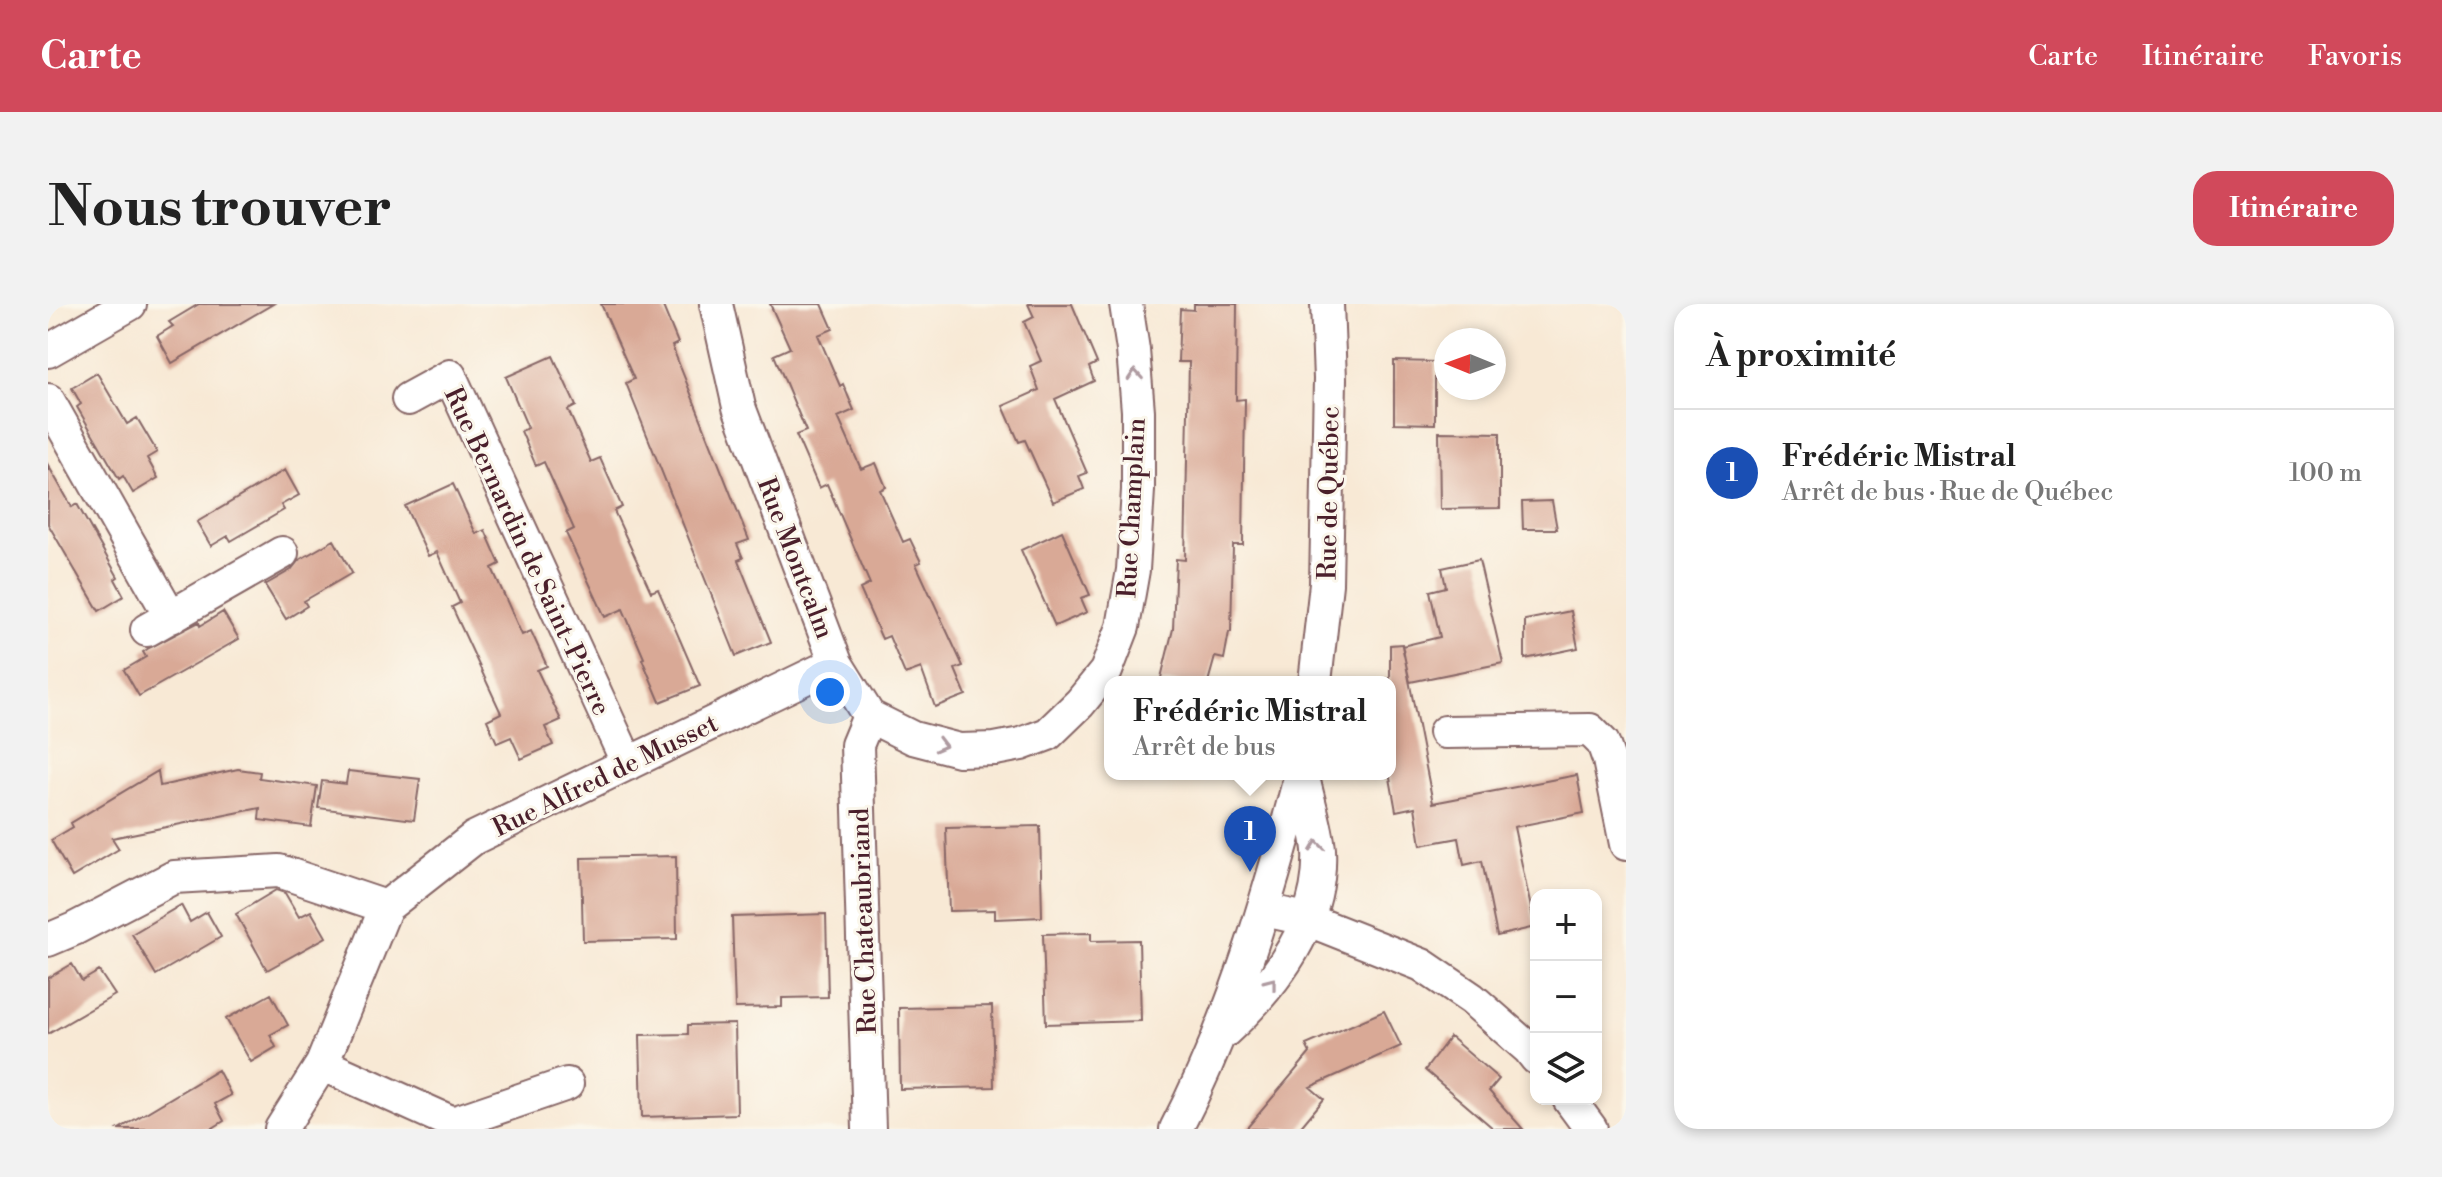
<!DOCTYPE html>
<html lang="fr">
<meta charset="utf-8">
<style>
body{margin:0;font-family:"Libre Bodoni",serif;background:#f2f2f2;color:#222}
.controls{position:absolute;right:24px;bottom:24px;display:grid;overflow:hidden;border-radius:16px;box-shadow:0 4px 12px #0003}
.controls button{width:72px;height:72px;display:grid;place-items:center;padding:0;border:0;border-bottom:2px solid #e0e0e0;background:#fff;color:#222;font:40px sans-serif}
.compass{position:absolute;left:1386px;top:24px;width:72px;height:72px;border-radius:50%;background:#fff;box-shadow:0 4px 12px #0003;rotate:271deg}
.you{position:absolute;left:782px;top:388px;width:28px;height:28px;margin:-20px;border:6px solid #fff;border-radius:50%;background:#1a73e8;box-shadow:0 0 0 12px #1a73e833}
.badge{display:grid;place-items:center;width:52px;height:52px;border-radius:50%;background:#d1495b;color:#fff;font-size:26px;font-weight:700}
.pin{position:absolute;translate:-50% -66px;filter:drop-shadow(0 2px 4px #0008)}
.pin::after{content:'';position:absolute;top:42px;width:28px;height:24px;background:inherit;clip-path:polygon(0 0,100% 0,50% 100%)}
.popup{position:absolute;left:1056px;top:372px;width:292px;height:104px;box-sizing:border-box;display:grid;place-content:center;border-radius:16px;background:#fff;filter:drop-shadow(0 2px 6px #0005);font-size:26px;white-space:nowrap;color:#767676}
.popup b{font-size:30px;color:#222}
.popup::after{content:'';position:absolute;left:50%;top:100%;margin-left:-16px;border:16px solid transparent;border-top-color:#fff}
.list{margin:0;padding:0;list-style:none}
h2{display:flex;justify-content:space-between;align-items:center;height:104px;margin:0;padding:0 32px;font-size:34px}
h2 small{font-size:26px;font-weight:400;color:#767676}
.list li{display:grid;grid-template-columns:52px 1fr auto;gap:24px;align-items:center;box-sizing:border-box;height:128px;padding:0 32px;border-top:2px solid #e0e0e0}
.list b{display:block;font-size:30px;white-space:nowrap}
.list p{margin:0;font-size:26px;white-space:nowrap;color:#767676}
.list em{font-size:26px;font-style:normal;color:#767676}
.icon{flex:none;width:44px;height:44px;fill:none;stroke:currentColor;stroke-width:2;stroke-linecap:round;stroke-linejoin:round}
.map{position:relative;flex:none;width:1578px;height:825px;overflow:hidden;border-radius:24px}
header{display:flex;align-items:center;gap:48px;box-sizing:border-box;height:112px;padding:0 40px;background:#d1495b;color:#fff}
header strong{font-size:38px}
nav{display:flex;gap:44px;margin-inline-start:auto;font-size:28px}
.intro{display:flex;align-items:center;justify-content:space-between;box-sizing:border-box;height:192px;padding:0 48px}
h1{margin:0;font-size:56px}
.button{padding:20px 36px;border-radius:24px;background:#d1495b;color:#fff;font-size:28px;font-weight:700}
main{display:flex;gap:48px;padding:0 48px}
aside{flex:1;background:#fff;border-radius:24px;box-shadow:0 4px 12px #0003}
.map>svg:first-child{display:block}
.building{fill:#d9a996}
.lines{fill:none;stroke-linecap:round;stroke-linejoin:round}
.minor-casing{stroke:#876666;stroke-width:36}
.minor{stroke:#fff;stroke-width:32}
.oneway{stroke:#ae9aa0}
.labels{text-anchor:middle;stroke-width:6;stroke-linejoin:round;paint-order:stroke}
.street-label{font-size:26px;fill:#4a1f2b;stroke:#fbf7ec}
</style>
<header>
<strong>Carte</strong>
<nav><a>Carte</a><a>Itinéraire</a><a>Favoris</a></nav>
</header>
<div class="intro"><h1>Nous trouver</h1><a class="button">Itinéraire</a></div>
<main>
<div class="map">
<svg width="1578" height="825" viewBox="0 0 1578 825">
<rect width="100%" height="100%" fill="#fbf7ec"/>
<filter id="ink" filterUnits="userSpaceOnUse"><feTurbulence type="fractalNoise" baseFrequency=".0125" numOctaves="2"/><feDisplacementMap in="SourceGraphic" scale="16" xChannelSelector="R" yChannelSelector="G"/><feConvolveMatrix kernelMatrix="1 2 1 2 8 2 1 2 1" color-interpolation-filters="sRGB"/></filter>
<filter id="wash" filterUnits="userSpaceOnUse"><feTurbulence type="fractalNoise" baseFrequency=".006" numOctaves="4" result="noise"/><feDisplacementMap in="SourceGraphic" scale="32" xChannelSelector="R" yChannelSelector="G"/><feGaussianBlur stdDeviation="1.8" result="paint"/><feColorMatrix in="noise" values="0 0 0 0 0 0 0 0 0 0 0 0 0 0 0 0 0 1.4 0 .05"/><feComposite in="paint" operator="in"/></filter>
<g filter="url(#wash)">
<rect width="100%" height="100%" fill="#f8e9d5"/>
<g id="blocks">
<path class="building" d="M151,0H225L124,59L109,32L125,22L121,18Z
M553,0H614L630,39L624,42L701,236L689,240L695,254L690,256L723,338L688,352L578,79L586,75Z
M722,0H774L785,25L770,31L792,82L795,80L806,106L790,113L813,165L828,159L838,183L832,186L855,238L862,235L873,258L868,260L915,362L907,365L918,391L887,403L873,364L857,370L841,332L834,335L812,285L822,280L779,180L771,184L748,131L758,127L726,51L742,44Z
M980,0H1024L1049,59L1041,63L1046,77L1007,95L1039,169L1031,172L1036,185L1005,198L977,136L971,138L955,102L991,86L982,62L993,57L976,18L986,13Z
M1146,0H1189L1188,96L1197,95L1195,241H1185L1183,328H1181L1176,355L1167,353L1160,378H1112L1125,325L1128,255L1137,256L1141,58H1130L1132,5L1146,6Z
M505,52L528,102L520,106L543,158L552,154L574,203L566,207L603,288L610,285L652,382L612,398L594,355L596,354L575,305L557,313L518,229L526,225L496,158L488,162L473,127L480,124L458,73Z
M1346,57L1387,58V120L1346,119Z
M49,69L79,120L89,114L109,148L99,154L110,174L85,189L75,172L71,175L29,103L33,100L24,84Z
M1391,128L1452,129V204L1392,205Z
M0,161L24,203L29,200L70,273L67,275L76,292L51,307L0,220Z
M237,166L251,191L233,201L236,206L183,237L180,232L163,242L149,218Z
M405,180L428,230L437,226L452,260L444,264L474,331L483,327L499,362L489,366L513,416L497,423L505,441L473,455L463,433L449,439L439,416L453,409L404,303L412,299L389,248L380,252L357,202Z
M1504,197L1509,225H1475L1474,198Z
M1014,227L1042,291L1033,294L1039,308L1007,322L973,246Z
M286,236L304,269L256,297L259,302L238,315L217,281L243,266L251,256Z
M1431,256L1455,359L1362,378L1354,342L1392,333L1382,287L1398,283L1394,264Z
M1523,307L1530,344L1477,355V316Z
M175,308L191,335L91,392L76,366L98,353L95,348L101,344L151,318L152,322Z
M1354,340L1385,499L1529,471L1536,509L1466,523L1487,623L1449,632L1434,557L1416,561L1411,534L1373,541L1367,503L1348,507L1342,474V341Z
M190,465L212,468L211,474L269,482L263,523L211,516L212,504L64,534L71,545L24,573L3,536L25,523L23,519L110,467L112,482Z
M300,467L372,475L366,516L270,504L274,477L298,480Z
M992,522L994,613L947,615V606L901,607L898,524Z
M628,552L629,635L535,637L533,554Z
M228,586L237,589L251,613L263,607L278,633L219,666L188,610Z
M133,601L142,618L159,608L173,633L108,671L84,630Z
M778,610L780,693L734,694V703L687,704L684,613Z
M1043,629V637L1091,636L1093,717L998,720L995,630Z
M24,660L34,677L51,667L67,691L0,730V674Z
M223,690L240,721L222,731L228,743L203,758L178,715Z
M944,702L946,783L852,785L851,704Z
M1336,707L1353,742L1262,783L1276,795L1251,825H1198L1262,749L1258,741Z
M687,720L689,810L594,813L592,731L640,730V721Z
M1402,733L1451,775L1441,787L1475,825H1446L1377,766Z
M170,766L183,791L167,800L176,817L163,825H71Z"/>
</g>
</g>
<g filter="url(#ink)">
<use href="#blocks" fill-opacity="0" stroke="#876666" stroke-width="2"/>
<g class="lines">
<defs>
<path id="minor" d="M668,0L691,103L788,359L821,412L865,434L911,446L947,445L973,440L1000,430L1032,399L1058,367L1075,323L1085,266L1090,186V107L1085,46L1078,0
M0,47L82,0
M360,95L402,72L580,460
M0,96L123,313
M99,326L234,249
M1267,378L1278,280L1282,75L1279,0
M821,412L809,441L821,825
M1397,428L1542,426L1555,439L1561,456L1578,540
M338,603L426,534L788,359
M1216,606L1258,615L1374,661L1424,695L1481,745L1488,754
M0,636L26,625L126,573L231,567L338,603L274,760L233,825
M1177,727C1227,681 1275,619 1271,546C1269,523 1260,497 1255,473
M274,760L405,819L519,780
M1521,795L1543,825
M1128,825C1186,713 1221,592 1253,470"/>
</defs>
<use href="#minor" class="minor-casing"/>
<use href="#minor" class="minor"/>
</g>
<defs><path id="oneway-chevron" d="M-2-3.5L2.5 0L-2 3.5" fill="none" stroke-width="1.6" stroke-linecap="round" stroke-linejoin="round" transform="scale(2)"/></defs>
<g class="oneway">
<use href="#oneway-chevron" transform="translate(1087 71) rotate(-94)"/>
<use href="#oneway-chevron" transform="translate(893 441) rotate(15)"/>
<use href="#oneway-chevron" transform="translate(1269 542) rotate(-97)"/>
<use href="#oneway-chevron" transform="translate(1223 679) rotate(-52)"/>
</g>
</g>
<g class="labels">
<g class="street-label">
<text transform="translate(1280 189) rotate(-89)" y="9">Rue de Québec</text>
<text transform="translate(1083 204) rotate(-87)" y="9">Rue Champlain</text>
<text transform="translate(480 247) rotate(65)" y="9">Rue Bernardin de Saint-Pierre</text>
<text transform="translate(748 254) rotate(69)" y="9">Rue Montcalm</text>
<text transform="translate(557 471) rotate(-26)" y="9">Rue Alfred de Musset</text>
<text transform="translate(815 617) rotate(-92)" y="9">Rue Chateaubriand</text>
</g>
</g>
</svg>
<div class="controls">
<button>+</button>
<button>−</button>
<button><svg class="icon" aria-label="layers" viewBox="0 0 24 24"><path d="M12 4l9 5-9 5-9-5zM3 14l9 5 9-5"/></svg></button>
</div>
<svg class="compass" viewBox="-18 -18 36 36"><path d="M0-13l5 13h-10z" fill="#e53935"/><path d="M0 13l5-13h-10z" fill="#767676"/></svg>
<div class="you"></div>
<div class="pin badge" style="left:1202px;top:568px;background:#1a4fb4">1</div>
<div class="popup"><b>Frédéric Mistral</b>Arrêt de bus</div>
</div>
<aside>
<h2>À proximité<small></small></h2>
<ul class="list">
<li><span class="badge" style="background:#1a4fb4">1</span><div><b>Frédéric Mistral</b><p>Arrêt de bus · Rue de Québec</p></div><em>100 m</em></li>
</ul>
</aside>
</main>
